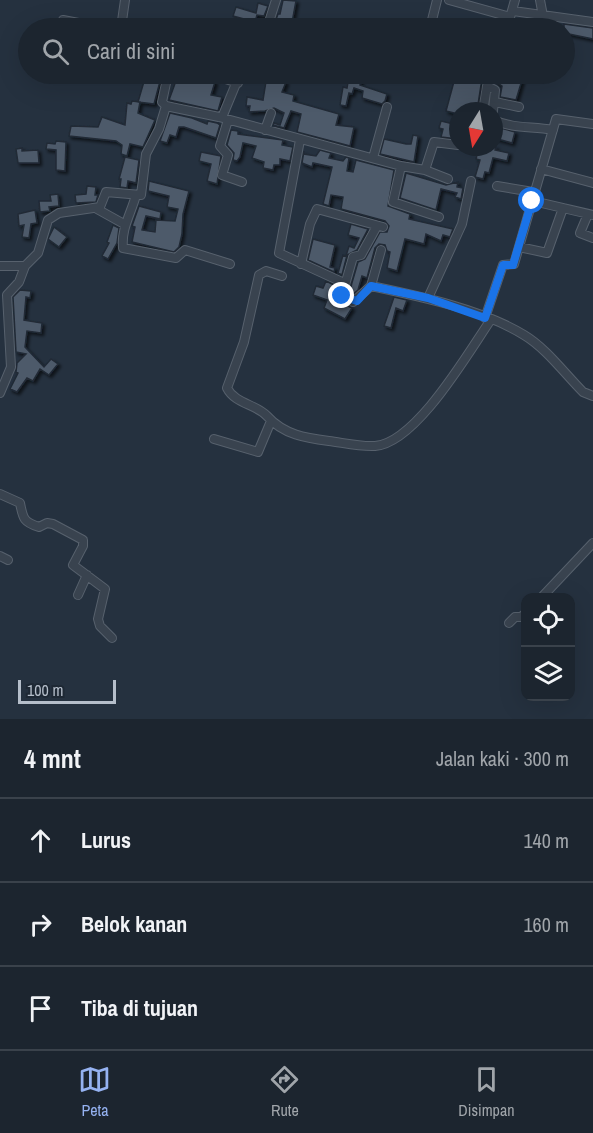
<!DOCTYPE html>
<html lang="id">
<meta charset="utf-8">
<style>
body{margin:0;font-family:"Archivo Narrow",sans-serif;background:#252d37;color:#f1f3f6}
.controls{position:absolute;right:18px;bottom:18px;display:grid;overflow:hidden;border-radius:12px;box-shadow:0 6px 24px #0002}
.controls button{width:54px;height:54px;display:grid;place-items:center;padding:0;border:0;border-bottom:2px solid #3a424b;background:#1c252f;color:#f1f3f6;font:30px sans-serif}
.compass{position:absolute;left:449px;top:102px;width:54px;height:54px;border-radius:50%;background:#1c252f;box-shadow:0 6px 24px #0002;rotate:191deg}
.scale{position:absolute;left:18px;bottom:15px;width:98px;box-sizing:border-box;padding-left:6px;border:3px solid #b5beca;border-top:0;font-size:16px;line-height:21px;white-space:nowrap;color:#b5beca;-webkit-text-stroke:4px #1e2834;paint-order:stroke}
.stop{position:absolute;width:18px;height:18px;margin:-14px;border:4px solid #1a73e8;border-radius:50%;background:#fff}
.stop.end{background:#1a73e8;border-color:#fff;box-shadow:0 2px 6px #0008}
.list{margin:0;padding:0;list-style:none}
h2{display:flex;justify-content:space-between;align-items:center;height:78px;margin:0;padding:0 24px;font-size:26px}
h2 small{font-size:20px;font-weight:400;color:#a0a5aa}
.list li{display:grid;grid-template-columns:39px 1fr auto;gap:18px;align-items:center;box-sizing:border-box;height:84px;padding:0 24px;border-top:2px solid #3a424b}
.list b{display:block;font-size:22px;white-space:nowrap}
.list em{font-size:20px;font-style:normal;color:#a0a5aa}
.icon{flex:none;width:33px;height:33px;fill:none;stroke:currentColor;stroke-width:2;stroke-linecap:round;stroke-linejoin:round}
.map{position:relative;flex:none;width:593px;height:719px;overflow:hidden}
.search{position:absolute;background:#1c252f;box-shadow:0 6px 24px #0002;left:18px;right:18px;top:18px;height:66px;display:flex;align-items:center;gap:15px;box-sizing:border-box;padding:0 21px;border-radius:33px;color:#a0a5aa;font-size:22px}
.sheet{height:330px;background:#1c252f}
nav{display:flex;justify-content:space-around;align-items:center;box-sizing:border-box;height:84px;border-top:2px solid #3a424b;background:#1c252f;font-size:16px;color:#a0a5aa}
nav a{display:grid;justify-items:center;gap:3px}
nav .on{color:#95b2f1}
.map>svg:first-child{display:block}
.building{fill:#4e5a6a;stroke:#202a36;stroke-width:1.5;filter:url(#shadow)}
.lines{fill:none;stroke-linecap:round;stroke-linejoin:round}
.street-casing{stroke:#57616d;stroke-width:10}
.street{stroke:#39434f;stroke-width:8}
.route{stroke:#1a73e8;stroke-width:8}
</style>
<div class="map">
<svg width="593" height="719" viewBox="0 0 593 719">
<defs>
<filter id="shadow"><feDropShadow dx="2.5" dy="2.5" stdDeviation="1.5" flood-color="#0009"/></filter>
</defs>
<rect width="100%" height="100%" fill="#25313f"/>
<path class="building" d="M283,0L296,1L291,28H273L278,14H280Z
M258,3L268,6L264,16L257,15L255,22L233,16L236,7L256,13Z
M564,24L593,28V39L564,33Z
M135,74H162L154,104L138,102L145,78Z
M174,74H204L206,78L215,82L211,95L222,97L218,111L169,100L177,78L173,77Z
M456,74H487L481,85L477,111H458V114L446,111Z
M499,74H521L520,80H522L516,100L500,97L502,86L496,82Z
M267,75L286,82L282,92L294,95L293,101L339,114L336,125L354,127L350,146L297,132L301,114L291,111L284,128L273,125L274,123L280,125L284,113L274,108L265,111L249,112L250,106H246L247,97L263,100Z
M349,76L361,79L360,85L387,94L385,101L382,104L362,98L363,91L354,88L352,94L349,93L346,106L340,105L343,87L347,88Z
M132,101L140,102L138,113L155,120L143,147L130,144L127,156L121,154L122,145L116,141L69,136L71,126L98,127L102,117L125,125L127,103L131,104Z
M170,113L192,118L207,124L208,121L217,123L220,125L216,138L184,127H179L176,137L170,135L167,143L160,141Z
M441,121L458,125V139L441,137L443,129L439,128Z
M494,126L515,132L512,143L494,138Z
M231,130L238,131V134L283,140L282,145L293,147L290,161L280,159V165H274L273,170L263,168L264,162L252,158L256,146L243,143L240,157L237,161L233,160L234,153L227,145Z
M413,135L418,136L414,162L380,154L384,139L406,144H411Z
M56,141L66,142L65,171L56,170V150L46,149L47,143L55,144Z
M479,147H496L495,150L509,153L507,161L493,158L489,173L485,172L483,179L475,177L480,160L476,159Z
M22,148V151L38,150L39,163H18L16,149Z
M320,150L331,153L329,158L343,161L346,157L349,158L347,171L353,172L356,160L394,170L388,206L410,214L409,219L453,229L450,237L443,235L441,241L426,234L424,244L405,239L397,271L387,268L390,252L387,251L385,245L379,244L375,248L367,278L362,276L358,290L352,295L349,293L358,262L365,259L380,232H387L389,226L385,221L341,209L343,197L331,195L329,206L323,204L332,167L313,163L312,167L302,163L304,151V154L316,156Z
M201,152L221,156L217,184L207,181L211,164L199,161Z
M125,157L139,160L136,183L128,181L127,188L120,187L121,179H119Z
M406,173L446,185L458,182L457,187L463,188L461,199L455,197L457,193L441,189L436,210L400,198Z
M149,181L189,191L183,214L182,234L179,247L174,252L132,242L135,227L132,226L139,206L161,212L160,219L146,216L142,230L155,232L156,220L175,221L178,209L167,207L169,196L148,191Z
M87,186L96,187L95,195H98L96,202L76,203L75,195L86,194Z
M58,194L59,206L49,207L50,211L40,212L39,201H51L50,195Z
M35,210L37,223L31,224L29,238L22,237L24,225L19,226L18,214Z
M351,224L368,229L357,250L347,255L342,275L338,273L343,255L346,256L349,246L354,248L359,238L348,235Z
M113,225L119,228L117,243L108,259L102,256L109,243L107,242Z
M54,227L67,237L59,247L48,239Z
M313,239L335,245L330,267L335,268L334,272L308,260Z
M326,281L338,287L337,300L352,308L345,319L324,308L327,300L313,295L316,286L323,288Z
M20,290L31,291L30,298L26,297L24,320L42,323L41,333L27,331L25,347L44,367L51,359L58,364L49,375L40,369L33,381L27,378L17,392L10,389L18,373L16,372L17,363L26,354L16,352L13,297Z
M394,297L407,300L403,311L396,308L391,328L384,326Z"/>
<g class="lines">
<defs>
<path id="street" d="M449,0L510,17
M540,0L543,16
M513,11L593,22
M63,20L104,28
M121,28L125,0
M267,28L276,0
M430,28L437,0
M507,28L515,0
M210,74L238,83
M495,102L519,107
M166,106L162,102L168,74
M483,111L487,86
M493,111L495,90L487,86L493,74
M219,117L223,115L240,74
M228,120L220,146L228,155L222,175L242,182
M494,120C513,129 532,126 553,130
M265,130L271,113
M300,140L279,253L342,282L345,285L342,296L353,302L371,286L381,250
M468,147H470
M373,158L387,107
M401,166L393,202L439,217
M541,169L593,183
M425,170L434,142L458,145
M497,186L533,192
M136,195C131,214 121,228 123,248L176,258L185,250L230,264
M533,201L593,215
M97,209L124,224
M588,214L580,233L593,238
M519,247L547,253L563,208
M301,264L310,224L317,209L383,227
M0,266H25
M282,276L266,271L259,275L244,342L227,388C235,404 256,404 267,416C284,435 306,438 329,441C344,443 361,447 375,446C416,443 468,353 490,321
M345,285L353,257L361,255L377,226
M371,286C418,296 482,309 524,335C546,348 565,374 583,392L593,396
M428,298L462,224L471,181
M485,318L503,265L514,264L556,119L593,124
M0,393L11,367L7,295L19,282L25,266L38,253L48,220L59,213L100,207L106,192L141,195L146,154L159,129L166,106L219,117L401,166L425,170L448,179
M214,439L258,452L271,421
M0,494L20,503C23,518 23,522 39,527L47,523L53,524L83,540V546L73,565L105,589L98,619L100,626L112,638
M0,556L8,560
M78,595L87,575
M541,598L593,543
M509,623L515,617H521L526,613"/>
</defs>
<use href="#street" class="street-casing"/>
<use href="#street" class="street"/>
</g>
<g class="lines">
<path class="route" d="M342,296L357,301L371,286L428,298L485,318L503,265H513L532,201"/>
</g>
</svg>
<div class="controls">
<button><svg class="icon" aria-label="locate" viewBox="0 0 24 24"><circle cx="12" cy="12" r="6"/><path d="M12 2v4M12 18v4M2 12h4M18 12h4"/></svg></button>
<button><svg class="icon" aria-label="layers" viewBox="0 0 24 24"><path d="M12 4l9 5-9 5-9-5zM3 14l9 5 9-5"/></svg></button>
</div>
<svg class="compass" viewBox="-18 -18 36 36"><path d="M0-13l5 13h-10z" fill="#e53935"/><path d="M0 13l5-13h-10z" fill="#a0a5aa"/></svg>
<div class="scale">100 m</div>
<div class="stop" style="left:532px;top:201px"></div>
<div class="stop end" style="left:342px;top:296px"></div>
<div class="search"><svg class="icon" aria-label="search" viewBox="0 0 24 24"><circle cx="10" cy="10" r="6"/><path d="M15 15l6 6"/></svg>Cari di sini</div>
</div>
<section class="sheet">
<h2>4 mnt<small>Jalan kaki · 300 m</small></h2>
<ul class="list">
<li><svg class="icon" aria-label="ahead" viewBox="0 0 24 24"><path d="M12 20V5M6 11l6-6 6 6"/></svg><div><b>Lurus</b></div><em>140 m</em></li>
<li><svg class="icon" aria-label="right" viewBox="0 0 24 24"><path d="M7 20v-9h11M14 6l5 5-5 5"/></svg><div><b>Belok kanan</b></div><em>160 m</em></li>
<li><svg class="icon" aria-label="arrive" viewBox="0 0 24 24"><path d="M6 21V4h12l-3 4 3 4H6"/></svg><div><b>Tiba di tujuan</b></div></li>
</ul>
</section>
<nav>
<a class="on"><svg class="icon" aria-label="map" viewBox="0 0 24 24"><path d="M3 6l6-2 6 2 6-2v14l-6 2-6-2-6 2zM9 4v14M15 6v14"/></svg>Peta</a>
<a><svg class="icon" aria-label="directions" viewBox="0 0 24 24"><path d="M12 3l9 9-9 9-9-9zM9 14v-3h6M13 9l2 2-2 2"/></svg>Rute</a>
<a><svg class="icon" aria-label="saved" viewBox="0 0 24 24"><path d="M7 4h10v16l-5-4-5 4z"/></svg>Disimpan</a>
</nav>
